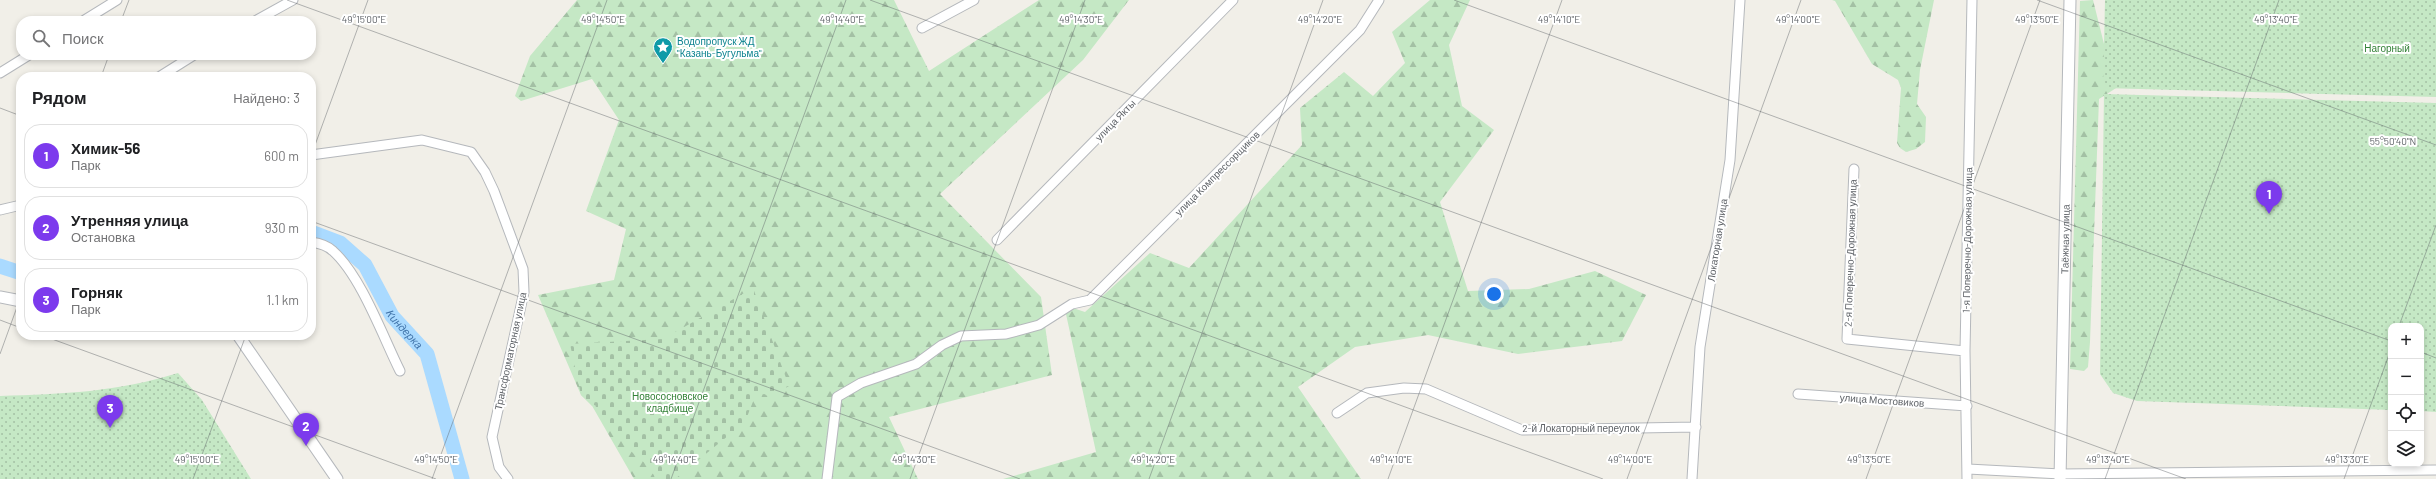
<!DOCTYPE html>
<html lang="ru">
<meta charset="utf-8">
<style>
body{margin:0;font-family:Barlow,sans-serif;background:#f2f2f2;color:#202124}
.controls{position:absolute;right:12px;bottom:12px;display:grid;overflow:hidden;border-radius:8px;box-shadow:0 2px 6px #0003}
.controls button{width:36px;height:36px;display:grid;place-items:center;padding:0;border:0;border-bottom:1px solid #e0e0e0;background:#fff;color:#202124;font:20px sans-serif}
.you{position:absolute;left:1494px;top:294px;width:14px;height:14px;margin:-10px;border:3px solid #fff;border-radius:50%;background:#1a73e8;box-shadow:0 0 0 6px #1a73e833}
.badge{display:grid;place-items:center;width:26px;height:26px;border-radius:50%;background:#7c3aed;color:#fff;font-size:13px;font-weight:700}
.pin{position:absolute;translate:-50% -33px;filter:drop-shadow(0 1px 2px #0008)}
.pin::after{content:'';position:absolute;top:21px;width:14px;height:12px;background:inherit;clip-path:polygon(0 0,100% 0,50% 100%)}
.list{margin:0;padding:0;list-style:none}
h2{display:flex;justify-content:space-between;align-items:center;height:52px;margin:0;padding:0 16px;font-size:17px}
h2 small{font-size:13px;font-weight:400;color:#757577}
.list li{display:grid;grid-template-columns:26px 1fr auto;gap:12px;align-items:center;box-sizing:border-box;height:64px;margin:0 8px 8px;padding:0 8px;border:1px solid #e0e0e0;border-radius:16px}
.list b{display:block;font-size:15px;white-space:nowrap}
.list p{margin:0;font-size:13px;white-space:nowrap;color:#757577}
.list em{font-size:13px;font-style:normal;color:#757577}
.icon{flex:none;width:22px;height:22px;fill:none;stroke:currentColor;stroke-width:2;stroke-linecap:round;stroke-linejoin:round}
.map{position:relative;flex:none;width:2436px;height:479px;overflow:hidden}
.search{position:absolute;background:#fff;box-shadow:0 2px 6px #0003;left:16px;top:16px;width:300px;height:44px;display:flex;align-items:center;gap:10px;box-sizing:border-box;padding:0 14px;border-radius:16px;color:#757577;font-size:15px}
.panel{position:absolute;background:#fff;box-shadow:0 2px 6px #0003;left:16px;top:72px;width:300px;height:268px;border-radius:16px}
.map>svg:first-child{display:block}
.forest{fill:url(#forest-firs)}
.cemetery{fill:url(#cemetery-stones)}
.garden{fill:url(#garden-dots)}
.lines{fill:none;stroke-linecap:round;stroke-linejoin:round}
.river{stroke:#aadaff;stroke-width:15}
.minor-casing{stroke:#b5b8bc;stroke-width:11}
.tertiary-casing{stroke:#b5b8bc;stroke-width:13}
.minor{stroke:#fff;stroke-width:9}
.tertiary{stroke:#fff;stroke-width:11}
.ticks{fill:none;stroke:#5f6368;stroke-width:1;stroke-opacity:0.45}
.labels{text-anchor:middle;stroke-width:4;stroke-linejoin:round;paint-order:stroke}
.culture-label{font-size:10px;fill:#0d838f;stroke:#fff;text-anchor:start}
.park-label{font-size:10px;fill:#348238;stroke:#fff}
.street-label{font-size:10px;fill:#5f6368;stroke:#fff}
.water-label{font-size:11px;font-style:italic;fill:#4174aa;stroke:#fff}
.ticks-label{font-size:10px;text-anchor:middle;fill:#5f6368;stroke:#fff;stroke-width:4;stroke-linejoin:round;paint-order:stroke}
</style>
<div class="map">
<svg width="2436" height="479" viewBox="0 0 2436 479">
<defs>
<pattern id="forest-firs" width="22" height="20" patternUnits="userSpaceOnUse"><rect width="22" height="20" fill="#c5e8c5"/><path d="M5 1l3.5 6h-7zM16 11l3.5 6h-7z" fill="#a3c0a4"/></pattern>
<pattern id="cemetery-stones" width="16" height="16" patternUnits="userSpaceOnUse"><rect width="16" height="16" fill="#c5e8c5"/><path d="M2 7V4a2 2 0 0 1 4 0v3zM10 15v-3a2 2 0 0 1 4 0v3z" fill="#a3c0a4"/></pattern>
<pattern id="garden-dots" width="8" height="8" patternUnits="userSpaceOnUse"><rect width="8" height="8" fill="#c5e8c5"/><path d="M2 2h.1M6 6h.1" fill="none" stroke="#a3c0a4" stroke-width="1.8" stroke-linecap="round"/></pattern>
</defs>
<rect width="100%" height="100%" fill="#f1efe8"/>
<path class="forest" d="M577,0H894L929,71L1039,0H1129L1083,60L940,194L1041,297L1052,375L889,417L918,479H634L591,404L581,395L538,295L614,280L626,229L586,211L619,120L592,79L521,101L515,96L530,56Z
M1430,0H1470L1449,45L1462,106L1494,130L1440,202L1468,291L1529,289L1595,271L1646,295L1622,341L1518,354L1428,335L1355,347L1298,387L1361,479H1003L1096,452L1064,305L1085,312L1150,253L1189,268L1302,145L1300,108L1344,72L1373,96L1405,63L1392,32Z
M1832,0H1934L1920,70L1917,104L1926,117L1925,142L1916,149L1906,152L1900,148L1897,143L1901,88L1898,80L1872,64L1835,1Z
M2093,0L2105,48L2124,83L2099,99L2090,342L2088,367L2084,371L2070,369L2080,1Z"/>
<path class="cemetery" d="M753,288L789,386C777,393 766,395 754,399L745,422L675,479H656L646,464L626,447L595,405L592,406L581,395L570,344L663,339Z"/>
<path class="garden" d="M2105,0H2436V97L2103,88Z
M2104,94L2436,103V412L2421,411V326H2391V410L2137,401L2113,393L2100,374Z
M178,373L202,400L251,479H0V396C63,394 118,392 178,373Z"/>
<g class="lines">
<g class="river">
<path id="s1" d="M311,232L340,243L365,265L392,316L427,354L462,479"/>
<path d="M0,266L21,273"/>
</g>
<defs>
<path id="minor" d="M83,21L117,0
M255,21L293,0
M922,28L974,0
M0,73L29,55
M159,77L194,55
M311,155L422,140L471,152L485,172L494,191L523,269L524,292L492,437L499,467L508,479
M1854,169L1847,339L1965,351
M0,210L21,205
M997,240L1233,0
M311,242C318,243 328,246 333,251C361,276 383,337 400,371
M1798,394L1967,406
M1337,413L1367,393L1404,388L1426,389L1522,430L1696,427
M1968,469L2061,474L2436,470
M827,479L837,397L861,383L916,364L942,345L961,336L1006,334L1039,325L1072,304L1090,300L1360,30L1379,0
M1692,479L1700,347L1730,160L1740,0
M1967,479L1965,351L1972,0"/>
<g id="tertiary">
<path d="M0,297L21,301"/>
<path d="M238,335L337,479"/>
<path id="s2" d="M2060,479L2070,0"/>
</g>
</defs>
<use href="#minor" class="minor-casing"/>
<use href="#tertiary" class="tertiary-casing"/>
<use href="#minor" class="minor"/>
<use href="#tertiary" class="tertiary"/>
</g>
<path class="ticks" d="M287,0L1603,479M870,0L2186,479M1454,0L2391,341M2037,0L2436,145M121,21L129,0M101,77L109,55M0,108L21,116M311,156L368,0M311,221L1020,479M0,320L21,328M2399,326L2436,225M41,335L436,479M2421,352L2436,358M0,354L21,296M193,479L246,335M432,479L607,0M671,479L846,0M910,479L1085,0M1149,479L1323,0M1388,479L1562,0M1627,479L1801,0M1866,479L2040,0M2105,479L2279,0M2344,479L2391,349"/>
<defs>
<symbol id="sight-pin" viewBox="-11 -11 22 30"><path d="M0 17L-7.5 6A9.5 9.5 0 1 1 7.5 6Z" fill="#0f9aa8" stroke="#fff"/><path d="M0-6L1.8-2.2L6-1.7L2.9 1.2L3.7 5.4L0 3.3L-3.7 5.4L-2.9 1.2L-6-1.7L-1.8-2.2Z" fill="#fff"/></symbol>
</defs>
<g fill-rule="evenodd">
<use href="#sight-pin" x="652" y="36" width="22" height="30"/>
</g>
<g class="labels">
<g class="culture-label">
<text x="677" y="45">Водопропуск ЖД<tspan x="677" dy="12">"Казань-Бугульма"</tspan></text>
</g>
<g class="park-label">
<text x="2387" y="52">Нагорный</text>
<text x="670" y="400">Новососновское<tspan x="670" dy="12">кладбище</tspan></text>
</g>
<g class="street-label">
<text transform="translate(1115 120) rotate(-46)" y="4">улица Якты</text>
<text transform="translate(1217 173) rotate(-45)" y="4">улица Компрессорщиков</text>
<text transform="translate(1717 240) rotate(-81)" y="4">Локаторная улица</text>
<text transform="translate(1967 240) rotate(-89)" y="4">1-я Поперечно-Дорожная улица</text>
<text dy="4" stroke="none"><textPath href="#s2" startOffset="240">Таёжная улица</textPath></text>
<text transform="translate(1850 253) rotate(-88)" y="4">2-я Поперечно-Дорожная улица</text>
<text transform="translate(510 351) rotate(-78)" y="4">Трансформаторная улица</text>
<text transform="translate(1882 400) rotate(4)" y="4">улица Мостовиков</text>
<text x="1581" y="432">2-й Локаторный переулок</text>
</g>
<g class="water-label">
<text dy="4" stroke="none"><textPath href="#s1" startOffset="140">Киндерка</textPath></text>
</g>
</g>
<g class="ticks-label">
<text x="1559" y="23">49°14'10"E</text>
<text x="2276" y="23">49°13'40"E</text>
<text x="364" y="23">49°15'00"E</text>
<text x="603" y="23">49°14'50"E</text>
<text x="842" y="23">49°14'40"E</text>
<text x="1081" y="23">49°14'30"E</text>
<text x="1320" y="23">49°14'20"E</text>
<text x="1798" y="23">49°14'00"E</text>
<text x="2037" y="23">49°13'50"E</text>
<text x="2393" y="145">55°50'40"N</text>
<text x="197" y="463">49°15'00"E</text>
<text x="436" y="463">49°14'50"E</text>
<text x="675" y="463">49°14'40"E</text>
<text x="914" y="463">49°14'30"E</text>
<text x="1153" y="463">49°14'20"E</text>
<text x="1391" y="463">49°14'10"E</text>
<text x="1630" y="463">49°14'00"E</text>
<text x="1869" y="463">49°13'50"E</text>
<text x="2108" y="463">49°13'40"E</text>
<text x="2347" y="463">49°13'30"E</text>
</g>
</svg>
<div class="controls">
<button>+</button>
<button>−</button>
<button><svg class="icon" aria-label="locate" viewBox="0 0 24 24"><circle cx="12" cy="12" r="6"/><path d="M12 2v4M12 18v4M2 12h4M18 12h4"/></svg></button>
<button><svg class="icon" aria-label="layers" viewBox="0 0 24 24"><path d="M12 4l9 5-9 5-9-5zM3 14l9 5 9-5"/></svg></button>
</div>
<div class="you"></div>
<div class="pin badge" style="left:2269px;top:214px">1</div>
<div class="pin badge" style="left:306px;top:446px">2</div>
<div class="pin badge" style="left:110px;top:428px">3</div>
<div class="search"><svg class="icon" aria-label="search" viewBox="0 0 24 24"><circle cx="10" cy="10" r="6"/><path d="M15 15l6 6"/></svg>Поиск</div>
<section class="panel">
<h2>Рядом<small>Найдено: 3</small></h2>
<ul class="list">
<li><span class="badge">1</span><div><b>Химик-56</b><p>Парк</p></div><em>600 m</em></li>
<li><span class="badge">2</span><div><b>Утренняя улица</b><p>Остановка</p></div><em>930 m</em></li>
<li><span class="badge">3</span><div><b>Горняк</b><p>Парк</p></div><em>1.1 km</em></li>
</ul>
</section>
</div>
